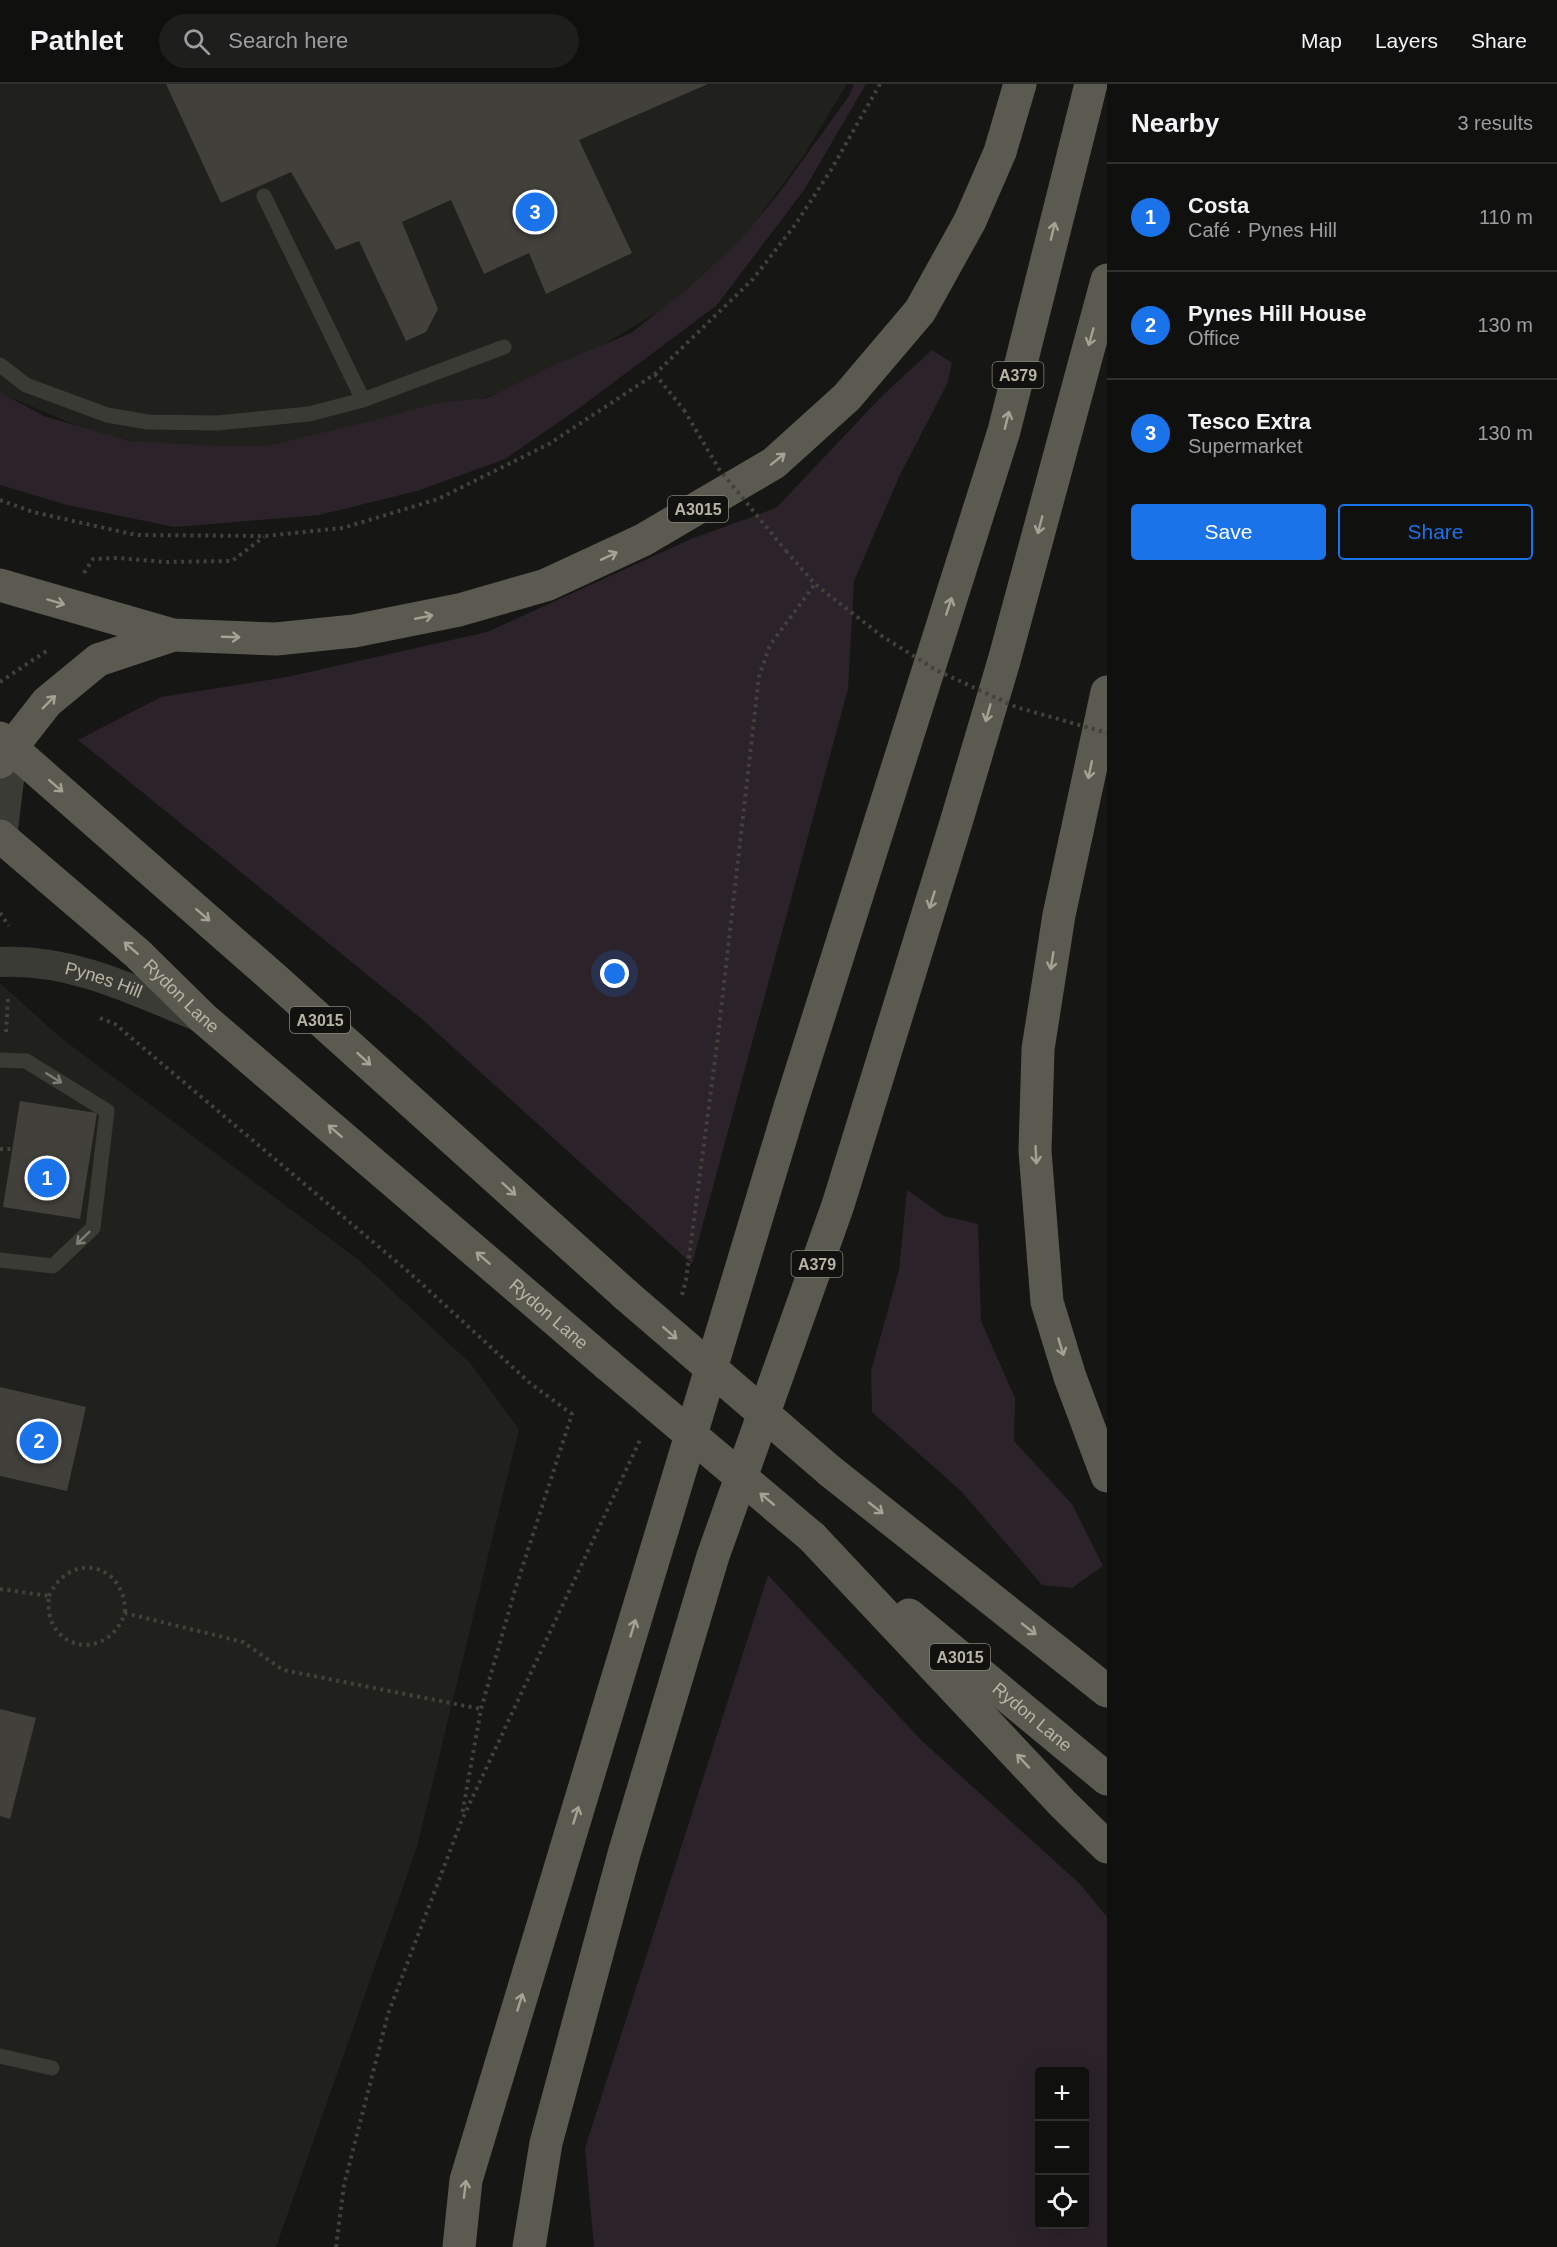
<!DOCTYPE html>
<meta charset="utf-8">
<style>
body{margin:0;font-family:Helvetica,sans-serif;background:#1e1e1d;color:#f1f3f6}
.controls{position:absolute;right:18px;bottom:18px;display:grid;overflow:hidden;border-radius:6px;box-shadow:0 6px 24px #0002}
.controls button{width:54px;height:54px;display:grid;place-items:center;padding:0;border:0;border-bottom:2px solid #30302f;background:#10100f;color:#f1f3f6;font:30px sans-serif}
.you{position:absolute;left:615px;top:890px;width:21px;height:21px;margin:-15px;border:4px solid #fff;border-radius:50%;background:#1a73e8;box-shadow:0 0 0 9px #1a73e833}
.badge{display:grid;place-items:center;width:39px;height:39px;border-radius:50%;background:#1a73e8;color:#fff;font-size:20px;font-weight:700}
.pin{position:absolute;translate:-50% -50%;border:3px solid #fff;box-shadow:0 2px 6px #0006}
.list{margin:0;padding:0;list-style:none}
h2{display:flex;justify-content:space-between;align-items:center;height:78px;margin:0;padding:0 24px;font-size:26px}
h2 small{font-size:20px;font-weight:400;color:#9c9d9e}
.list li{display:grid;grid-template-columns:39px 1fr auto;gap:18px;align-items:center;box-sizing:border-box;height:108px;padding:0 24px;border-top:2px solid #30302f}
.list b{display:block;font-size:22px;white-space:nowrap}
.list p{margin:0;font-size:20px;white-space:nowrap;color:#9c9d9e}
.list em{font-size:20px;font-style:normal;color:#9c9d9e}
.actions{display:flex;gap:12px;padding:18px 24px}
.actions a{flex:1;padding:14px 0;border:2px solid #1a73e8;border-radius:6px;text-align:center;font-size:21px;color:#1a73e8}
.actions .main{background:#1a73e8;color:#fff}
.icon{flex:none;width:33px;height:33px;fill:none;stroke:currentColor;stroke-width:2;stroke-linecap:round;stroke-linejoin:round}
.map{position:relative;flex:none;width:1107px;height:2163px;overflow:hidden}
header{display:flex;align-items:center;gap:36px;box-sizing:border-box;height:84px;padding:0 30px;background:#10100f;border-bottom:2px solid #30302f}
header strong{font-size:28px}
nav{display:flex;gap:33px;margin-inline-start:auto;font-size:21px}
.search{width:420px;height:54px;background:#1e1e1d;display:flex;align-items:center;gap:15px;box-sizing:border-box;padding:0 21px;border-radius:33px;color:#9c9d9e;font-size:22px}
main{display:flex}
aside{flex:1;background:#10100f}
.map>svg:first-child{display:block}
.built{fill:#20201d}
.green{fill:#2c2229;fill-rule:evenodd}
.building{fill:#41403b}
.lines{fill:none;stroke-linecap:round;stroke-linejoin:round}
.path{stroke:#42413a;stroke-width:4;stroke-dasharray:3 4.5;stroke-linecap:butt}
.lane{stroke:#3b3b35;stroke-width:15}
.street{stroke:#3b3b35;stroke-width:30}
.primary{stroke:#5b5a50;stroke-width:33}
.path-bridge{stroke:#42413a;stroke-width:4;stroke-dasharray:3 4.5;stroke-linecap:butt}
.primary-bridge{stroke:#5b5a50;stroke-width:33}
.oneway{stroke:#a5a293}
.oneway2{stroke:#807e72}
.labels{text-anchor:middle;stroke-width:4.5;stroke-linejoin:round;paint-order:stroke}
.shield{fill:#11110f;stroke:#868377;stroke-width:1.5}
.shield-label{font-size:16px;font-weight:bold;fill:#b8b4a4}
.street-label{font-size:18px;fill:#b8b4a4;stroke:#11110f}
</style>
<header>
<strong>Pathlet</strong>
<div class="search"><svg class="icon" aria-label="search" viewBox="0 0 24 24"><circle cx="10" cy="10" r="6"/><path d="M15 15l6 6"/></svg>Search here</div>
<nav><a>Map</a><a>Layers</a><a>Share</a></nav>
</header>
<main>
<div class="map">
<svg width="1107" height="2163" viewBox="0 0 1107 2163">
<rect width="100%" height="100%" fill="#161614"/>
<path class="built" d="M0,0H847L802,74L712,196L547,294L379,346L215,374L94,349L0,309Z
M0,899L61,954L360,1177L470,1279L519,1345L417,1763L276,2163H0Z"/>
<path class="green" d="M854,0H866L804,106L717,221L582,322L505,375L417,407L319,431L174,443L67,421L0,401V308L44,332L129,357L218,362H267L371,337L437,319L487,314L554,281L631,249L685,207L740,156L779,109L849,12Z
M932,266L952,279L947,300L899,393L854,497L848,605L692,1180L423,936L78,656L161,613L287,593L487,548L691,455L776,424L883,311Z
M907,1106L944,1132L978,1140L981,1237L1015,1314L1014,1357L1072,1420L1103,1482L1072,1504L1042,1501L961,1407L872,1328L871,1287L899,1186Z
M768,1491L921,1656L1080,1800L1107,1833V2163H594L585,2064ZM1040,1988H1084V2140H1040Z"/>
<path class="building" d="M166,0H708L579,56L632,169L546,210L529,169L484,190L451,116L402,138L438,225L426,248L406,257L359,157L336,166L291,88L221,119Z
M20,1017L97,1029L80,1135L3,1123Z
M0,1303L86,1323L67,1407L0,1392Z
M0,1625L36,1634L10,1735L0,1732Z"/>
<g class="lines">
<path class="path" d="M655,290L684,326
M0,416L33,428L136,451L265,452L343,444L438,415L549,360L655,290L753,195L795,141L831,86L880,0
M786,467L815,500L839,519
M84,489L93,475L119,474L164,478L232,477L264,453
M0,598L48,566
M0,829L9,842
M100,934L115,940L411,1190L531,1300L572,1330L515,1506L481,1625L462,1731
M6,948L8,914
M0,1065H12
M682,1211L686,1196L717,961L759,592L770,561L815,500
M0,1505L49,1512C42,1566 107,1580 125,1529L243,1558L283,1586L481,1625
M49,1512C70,1466 126,1479 125,1529
M336,2163L344,2101L388,1930L461,1738L640,1356"/>
<path class="lane" d="M264,112L363,316
M0,281L26,301L107,331L148,338L217,339L309,330L363,316L504,263
M0,976L26,977L107,1027L93,1144L53,1182L0,1176
M0,1972L52,1984"/>
<g class="street">
<path d="M0,756L2,754L13,663"/>
<path id="s1" d="M0,878C71,874 136,907 200,933"/>
</g>
<g class="primary">
<path d="M0,501L173,551L276,555L354,547L459,526L546,501L643,456L774,379L847,313L920,227L970,137L1000,68L1020,0"/>
<path d="M1107,608L1059,831L1038,965L1035,1067L1047,1218L1070,1293L1107,1392"/>
<path d="M0,654L277,897L626,1211"/>
<path d="M0,678L47,618L98,576L173,551"/>
<path id="s2" d="M0,752L138,870L203,934L608,1281"/>
<path d="M830,1387L1107,1607"/>
<path d="M812,1453L1063,1720L1107,1763"/>
<path id="s3" d="M909,1531L1107,1695"/>
<path d="M459,2163L466,2096L790,1023L1004,347L1091,0"/>
<path d="M529,2163L546,2059L624,1770L713,1472L838,1121L955,742L1004,577L1107,196"/>
</g>
<path class="path-bridge" d="M684,326L719,385L786,467
M839,519L882,552L936,586L1016,623L1107,649"/>
<path class="primary-bridge" d="M626,1211L830,1387
M608,1281L812,1453"/>
</g>
<defs><path id="oneway-shaft" d="M-6 0H5M1.5-3L5.5 0L1.5 3" fill="none" stroke-width="1.6" stroke-linecap="round" stroke-linejoin="round" transform="scale(1.5)"/></defs>
<g class="oneway">
<use href="#oneway-shaft" transform="translate(1053 147) rotate(-76)"/>
<use href="#oneway-shaft" transform="translate(1091 253) rotate(106)"/>
<use href="#oneway-shaft" transform="translate(1007 336) rotate(-76)"/>
<use href="#oneway-shaft" transform="translate(778 375) rotate(-39)"/>
<use href="#oneway-shaft" transform="translate(1040 441) rotate(105)"/>
<use href="#oneway-shaft" transform="translate(609 472) rotate(-25)"/>
<use href="#oneway-shaft" transform="translate(56 518) rotate(17)"/>
<use href="#oneway-shaft" transform="translate(949 522) rotate(-72)"/>
<use href="#oneway-shaft" transform="translate(424 533) rotate(-11)"/>
<use href="#oneway-shaft" transform="translate(231 553) rotate(2)"/>
<use href="#oneway-shaft" transform="translate(49 618) rotate(-45)"/>
<use href="#oneway-shaft" transform="translate(988 629) rotate(106)"/>
<use href="#oneway-shaft" transform="translate(1090 686) rotate(102)"/>
<use href="#oneway-shaft" transform="translate(56 702) rotate(41)"/>
<use href="#oneway-shaft" transform="translate(932 816) rotate(107)"/>
<use href="#oneway-shaft" transform="translate(203 831) rotate(41)"/>
<use href="#oneway-shaft" transform="translate(131 864) rotate(-139)"/>
<use href="#oneway-shaft" transform="translate(1052 877) rotate(99)"/>
<use href="#oneway-shaft" transform="translate(364 975) rotate(42)"/>
<use href="#oneway-shaft" transform="translate(335 1047) rotate(-139)"/>
<use href="#oneway-shaft" transform="translate(1036 1071) rotate(87)"/>
<use href="#oneway-shaft" transform="translate(509 1105) rotate(42)"/>
<use href="#oneway-shaft" transform="translate(483 1174) rotate(-139)"/>
<use href="#oneway-shaft" transform="translate(670 1249) rotate(41)"/>
<use href="#oneway-shaft" transform="translate(1061 1263) rotate(73)"/>
<use href="#oneway-shaft" transform="translate(767 1415) rotate(-140)"/>
<use href="#oneway-shaft" transform="translate(876 1424) rotate(38)"/>
<use href="#oneway-shaft" transform="translate(633 1544) rotate(-73)"/>
<use href="#oneway-shaft" transform="translate(1029 1545) rotate(38)"/>
<use href="#oneway-shaft" transform="translate(1023 1677) rotate(-133)"/>
<use href="#oneway-shaft" transform="translate(576 1731) rotate(-73)"/>
<use href="#oneway-shaft" transform="translate(520 1918) rotate(-73)"/>
<use href="#oneway-shaft" transform="translate(465 2105) rotate(-83)"/>
</g>
<g class="oneway2">
<use href="#oneway-shaft" transform="translate(54 994) rotate(32)"/>
<use href="#oneway-shaft" transform="translate(83 1154) rotate(136)"/>
</g>
<g class="labels">
<g class="shield">
<rect x="992.5" y="278" width="51" height="26" rx="4.5"/>
<rect x="668" y="412" width="60" height="26" rx="4.5"/>
<rect x="290" y="923" width="60" height="26" rx="4.5"/>
<rect x="791.5" y="1167" width="51" height="26" rx="4.5"/>
<rect x="930" y="1560" width="60" height="26" rx="4.5"/>
</g>
<g class="shield-label">
<text x="1018" y="297">A379</text>
<text x="698" y="431">A3015</text>
<text x="320" y="942">A3015</text>
<text x="817" y="1186">A379</text>
<text x="960" y="1579">A3015</text>
</g>
<g class="street-label">
<text dy="6" stroke="none"><textPath href="#s1" startOffset="106">Pynes Hill</textPath></text>
<text dy="6" stroke="none"><textPath href="#s2" startOffset="242">Rydon Lane</textPath></text>
<text dy="6" stroke="none"><textPath href="#s2" startOffset="728">Rydon Lane</textPath></text>
<text dy="6" stroke="none"><textPath href="#s3" startOffset="160">Rydon Lane</textPath></text>
</g>
</g>
</svg>
<div class="controls">
<button>+</button>
<button>−</button>
<button><svg class="icon" aria-label="locate" viewBox="0 0 24 24"><circle cx="12" cy="12" r="6"/><path d="M12 2v4M12 18v4M2 12h4M18 12h4"/></svg></button>
</div>
<div class="you"></div>
<div class="pin badge" style="left:47px;top:1094px">1</div>
<div class="pin badge" style="left:39px;top:1357px">2</div>
<div class="pin badge" style="left:535px;top:128px">3</div>
</div>
<aside>
<h2>Nearby<small>3 results</small></h2>
<ul class="list">
<li><span class="badge">1</span><div><b>Costa</b><p>Café · Pynes Hill</p></div><em>110 m</em></li>
<li><span class="badge">2</span><div><b>Pynes Hill House</b><p>Office</p></div><em>130 m</em></li>
<li><span class="badge">3</span><div><b>Tesco Extra</b><p>Supermarket</p></div><em>130 m</em></li>
</ul>
<div class="actions"><a class="main">Save</a><a>Share</a></div>
</aside>
</main>
